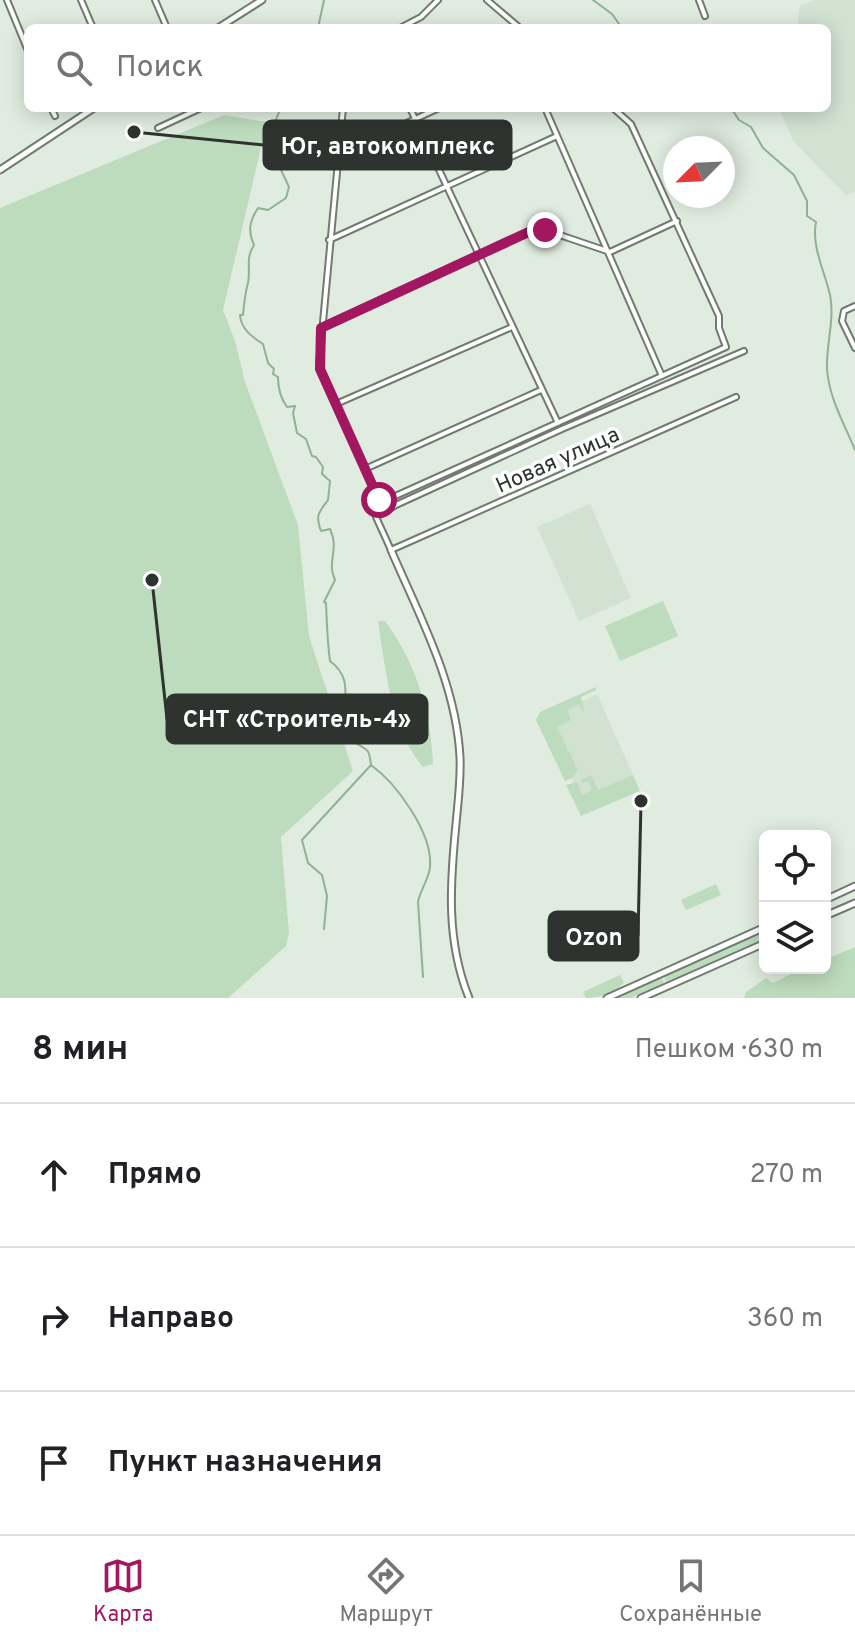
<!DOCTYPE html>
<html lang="ru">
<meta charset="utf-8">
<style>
body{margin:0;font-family:Overpass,sans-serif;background:#f2f2f2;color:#202124}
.controls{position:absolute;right:24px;bottom:24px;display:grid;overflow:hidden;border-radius:12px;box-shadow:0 4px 20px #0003}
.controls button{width:72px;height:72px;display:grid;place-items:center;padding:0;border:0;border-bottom:2px solid #e0e0e0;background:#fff;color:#202124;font:40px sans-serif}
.compass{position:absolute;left:663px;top:136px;width:72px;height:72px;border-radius:50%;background:#fff;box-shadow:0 4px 20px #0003;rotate:246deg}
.stop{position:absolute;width:24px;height:24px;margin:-18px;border:6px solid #a21760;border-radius:50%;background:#fff}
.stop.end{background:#a21760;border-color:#fff;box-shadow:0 2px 8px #0008}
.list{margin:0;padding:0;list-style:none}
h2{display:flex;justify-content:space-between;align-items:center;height:104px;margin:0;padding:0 32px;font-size:34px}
h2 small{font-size:26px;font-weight:400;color:#757577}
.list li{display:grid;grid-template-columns:52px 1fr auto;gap:24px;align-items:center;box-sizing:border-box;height:144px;padding:0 32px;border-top:2px solid #e0e0e0}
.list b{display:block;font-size:30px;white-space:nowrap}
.list em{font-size:26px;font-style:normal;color:#757577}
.icon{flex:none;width:44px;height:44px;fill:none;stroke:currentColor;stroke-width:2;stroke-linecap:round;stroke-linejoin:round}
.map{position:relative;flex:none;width:855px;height:998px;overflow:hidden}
.search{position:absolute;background:#fff;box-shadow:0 4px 20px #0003;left:24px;right:24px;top:24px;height:88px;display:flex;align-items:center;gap:20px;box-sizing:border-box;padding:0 28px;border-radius:12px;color:#757577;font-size:30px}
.sheet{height:536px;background:#fff}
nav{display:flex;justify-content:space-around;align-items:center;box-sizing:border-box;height:112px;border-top:2px solid #e0e0e0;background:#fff;font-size:22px;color:#757577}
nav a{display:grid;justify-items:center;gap:4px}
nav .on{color:#a21760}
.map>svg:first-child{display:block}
.built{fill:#d1e2d1}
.green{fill:#bddbbd}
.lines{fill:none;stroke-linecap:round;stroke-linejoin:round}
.stream{stroke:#8fb290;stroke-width:2}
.minor-casing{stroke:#717c71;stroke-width:8}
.tertiary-casing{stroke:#717c71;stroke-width:9}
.secondary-casing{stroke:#717c71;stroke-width:9}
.minor{stroke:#fff;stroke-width:4}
.tertiary{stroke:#fff;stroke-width:5}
.secondary{stroke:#fff;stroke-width:5}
.route{stroke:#a21760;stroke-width:10}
.labels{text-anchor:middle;stroke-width:7;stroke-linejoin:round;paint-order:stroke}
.street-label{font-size:22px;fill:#2f332f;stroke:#fff}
.leader{fill:none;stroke:#2f332f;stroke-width:3}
.callout-dot{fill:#2f332f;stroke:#fff;stroke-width:3}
.callout{fill:#2f332f;stroke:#2f332f;stroke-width:3}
.callout-label{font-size:24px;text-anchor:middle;font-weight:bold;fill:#fff}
</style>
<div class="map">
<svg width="855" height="998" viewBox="0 0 855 998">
<rect width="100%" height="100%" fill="#e0ece0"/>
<path class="built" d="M814,0H855V192L846,195L793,141L779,108H827V28H797L800,6Z
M590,504L631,598L579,621L537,527Z
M597,694L633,775L580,798L545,718Z"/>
<path class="green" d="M224,115L267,122L223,310L235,341L245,382L298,525L309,636L353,771L281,837L289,933L286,946L228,998H0V208Z
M663,601L678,636L620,661L605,626Z
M378,621H385C416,663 431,712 433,764L423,767C390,727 386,671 378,621Z
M596,687V690L581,697L584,714L579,704L567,710L571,720L557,727L578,770L572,778L565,781L536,720L540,712Z
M591,775L598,790L633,775L640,791L581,816L566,785L577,782L582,795L592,790L588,781L583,783L580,780Z
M716,884L721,895L686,910L681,900Z
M765,931V938L666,982L664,976Z
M855,947V998H744L746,992L766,978L773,983L804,968L812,975L817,968H825V960Z
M620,975L624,982C617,993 598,998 586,998L583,992Z
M661,977L664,983L631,998H615Z"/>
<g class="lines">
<path class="stream" d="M593,0L612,14L622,28
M318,28L324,0
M283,108L279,112L270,135L272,151L289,187L286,198L268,210L258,208C249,222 248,231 254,245C245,259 251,268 248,283C245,293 244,303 243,315H240C241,329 252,337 263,344L268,363L274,369L273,374L278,377C278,387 281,399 287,407L295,406L293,413L297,433L306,439L312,456L316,457L323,467L322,474L330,481L328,500C319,512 315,515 321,531L330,529C340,550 326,561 335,580L324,602L326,603C327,624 327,639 330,661C350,676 345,692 345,712C345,722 354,733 356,743C368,751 369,748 371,765C396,783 433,833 430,867C429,879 420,890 418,902L423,977
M731,108L739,120L751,127L763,148L794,175L807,201V216L816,222C811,246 825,272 830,295C835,319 826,344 827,369C829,398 844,423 855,450
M324,929L327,896L322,875L308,863L302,840L371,765"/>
<defs>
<path id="minor" d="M7,0L28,51
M81,0L93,28
M155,0L167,28
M487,0L520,28
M699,0L705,16
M400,28L421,17L438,0
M51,108L55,116
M343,108L319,365L379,500L382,502L726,347L719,328V316L631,124L613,108
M410,108L558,423
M545,108L662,376
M158,128L201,108
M340,154L439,108
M329,240L557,136
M855,306L844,311L842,321L855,348
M321,328L533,230H545L610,252L677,221
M736,397L391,550L376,517L396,505L562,429L744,351
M336,404L512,327
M365,469L541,390"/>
<path id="tertiary" d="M391,550C420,617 456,683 460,757C461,780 458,802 456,824C450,884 446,941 469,998
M825,900L855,886
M825,916L855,903
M607,998L765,927
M641,998L765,943"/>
<path id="secondary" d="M218,28L262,0
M0,170L94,108"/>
</defs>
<use href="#minor" class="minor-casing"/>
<use href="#tertiary" class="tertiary-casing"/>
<use href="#secondary" class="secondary-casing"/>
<use href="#minor" class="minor"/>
<use href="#tertiary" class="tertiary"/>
<use href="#secondary" class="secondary"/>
</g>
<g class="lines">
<path class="route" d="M379,500L320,369L321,328L533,230H545"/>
</g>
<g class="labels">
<g class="street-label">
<text transform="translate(557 459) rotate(-24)" y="8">Новая улица</text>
</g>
</g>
<path class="leader" d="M134 132L264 145M152 580L167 719M641 801L638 936"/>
<g class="callout-dot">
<circle cx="134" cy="132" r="8"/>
<circle cx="152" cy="580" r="8"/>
<circle cx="641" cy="801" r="8"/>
</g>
<g class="callout">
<rect x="264" y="121" width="247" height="48" rx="8"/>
<rect x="167" y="695" width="260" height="48" rx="8"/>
<rect x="549" y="912" width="89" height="48" rx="8"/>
</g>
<g class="callout-label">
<text x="388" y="154">Юг, автокомплекс</text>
<text x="297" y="727">СНТ «Строитель-4»</text>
<text x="594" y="945">Ozon</text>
</g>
</svg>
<div class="controls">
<button><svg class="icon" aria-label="locate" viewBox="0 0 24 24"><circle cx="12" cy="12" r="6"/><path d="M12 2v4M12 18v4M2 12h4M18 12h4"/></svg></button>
<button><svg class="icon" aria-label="layers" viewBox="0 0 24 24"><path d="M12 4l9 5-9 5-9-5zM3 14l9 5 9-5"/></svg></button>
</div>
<svg class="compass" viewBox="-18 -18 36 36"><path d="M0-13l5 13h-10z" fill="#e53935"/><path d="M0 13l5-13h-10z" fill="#757577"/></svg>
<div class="stop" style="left:379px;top:500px"></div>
<div class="stop end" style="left:545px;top:230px"></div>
<div class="search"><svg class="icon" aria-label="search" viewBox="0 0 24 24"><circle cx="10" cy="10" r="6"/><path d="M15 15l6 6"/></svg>Поиск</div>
</div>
<section class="sheet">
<h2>8 мин<small>Пешком · 630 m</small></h2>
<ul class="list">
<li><svg class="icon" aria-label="ahead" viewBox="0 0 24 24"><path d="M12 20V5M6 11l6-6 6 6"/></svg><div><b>Прямо</b></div><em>270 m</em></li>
<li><svg class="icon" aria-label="right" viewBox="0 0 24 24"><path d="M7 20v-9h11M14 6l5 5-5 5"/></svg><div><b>Направо</b></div><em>360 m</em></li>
<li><svg class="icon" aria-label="arrive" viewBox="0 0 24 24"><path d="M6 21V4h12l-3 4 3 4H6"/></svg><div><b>Пункт назначения</b></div></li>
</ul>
</section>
<nav>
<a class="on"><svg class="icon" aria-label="map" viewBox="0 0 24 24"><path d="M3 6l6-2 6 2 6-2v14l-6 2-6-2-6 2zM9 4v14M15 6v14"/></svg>Карта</a>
<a><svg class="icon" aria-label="directions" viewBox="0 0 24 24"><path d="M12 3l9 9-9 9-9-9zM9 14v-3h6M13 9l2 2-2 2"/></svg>Маршрут</a>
<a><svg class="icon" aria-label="saved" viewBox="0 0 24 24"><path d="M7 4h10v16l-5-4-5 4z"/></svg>Сохранённые</a>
</nav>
